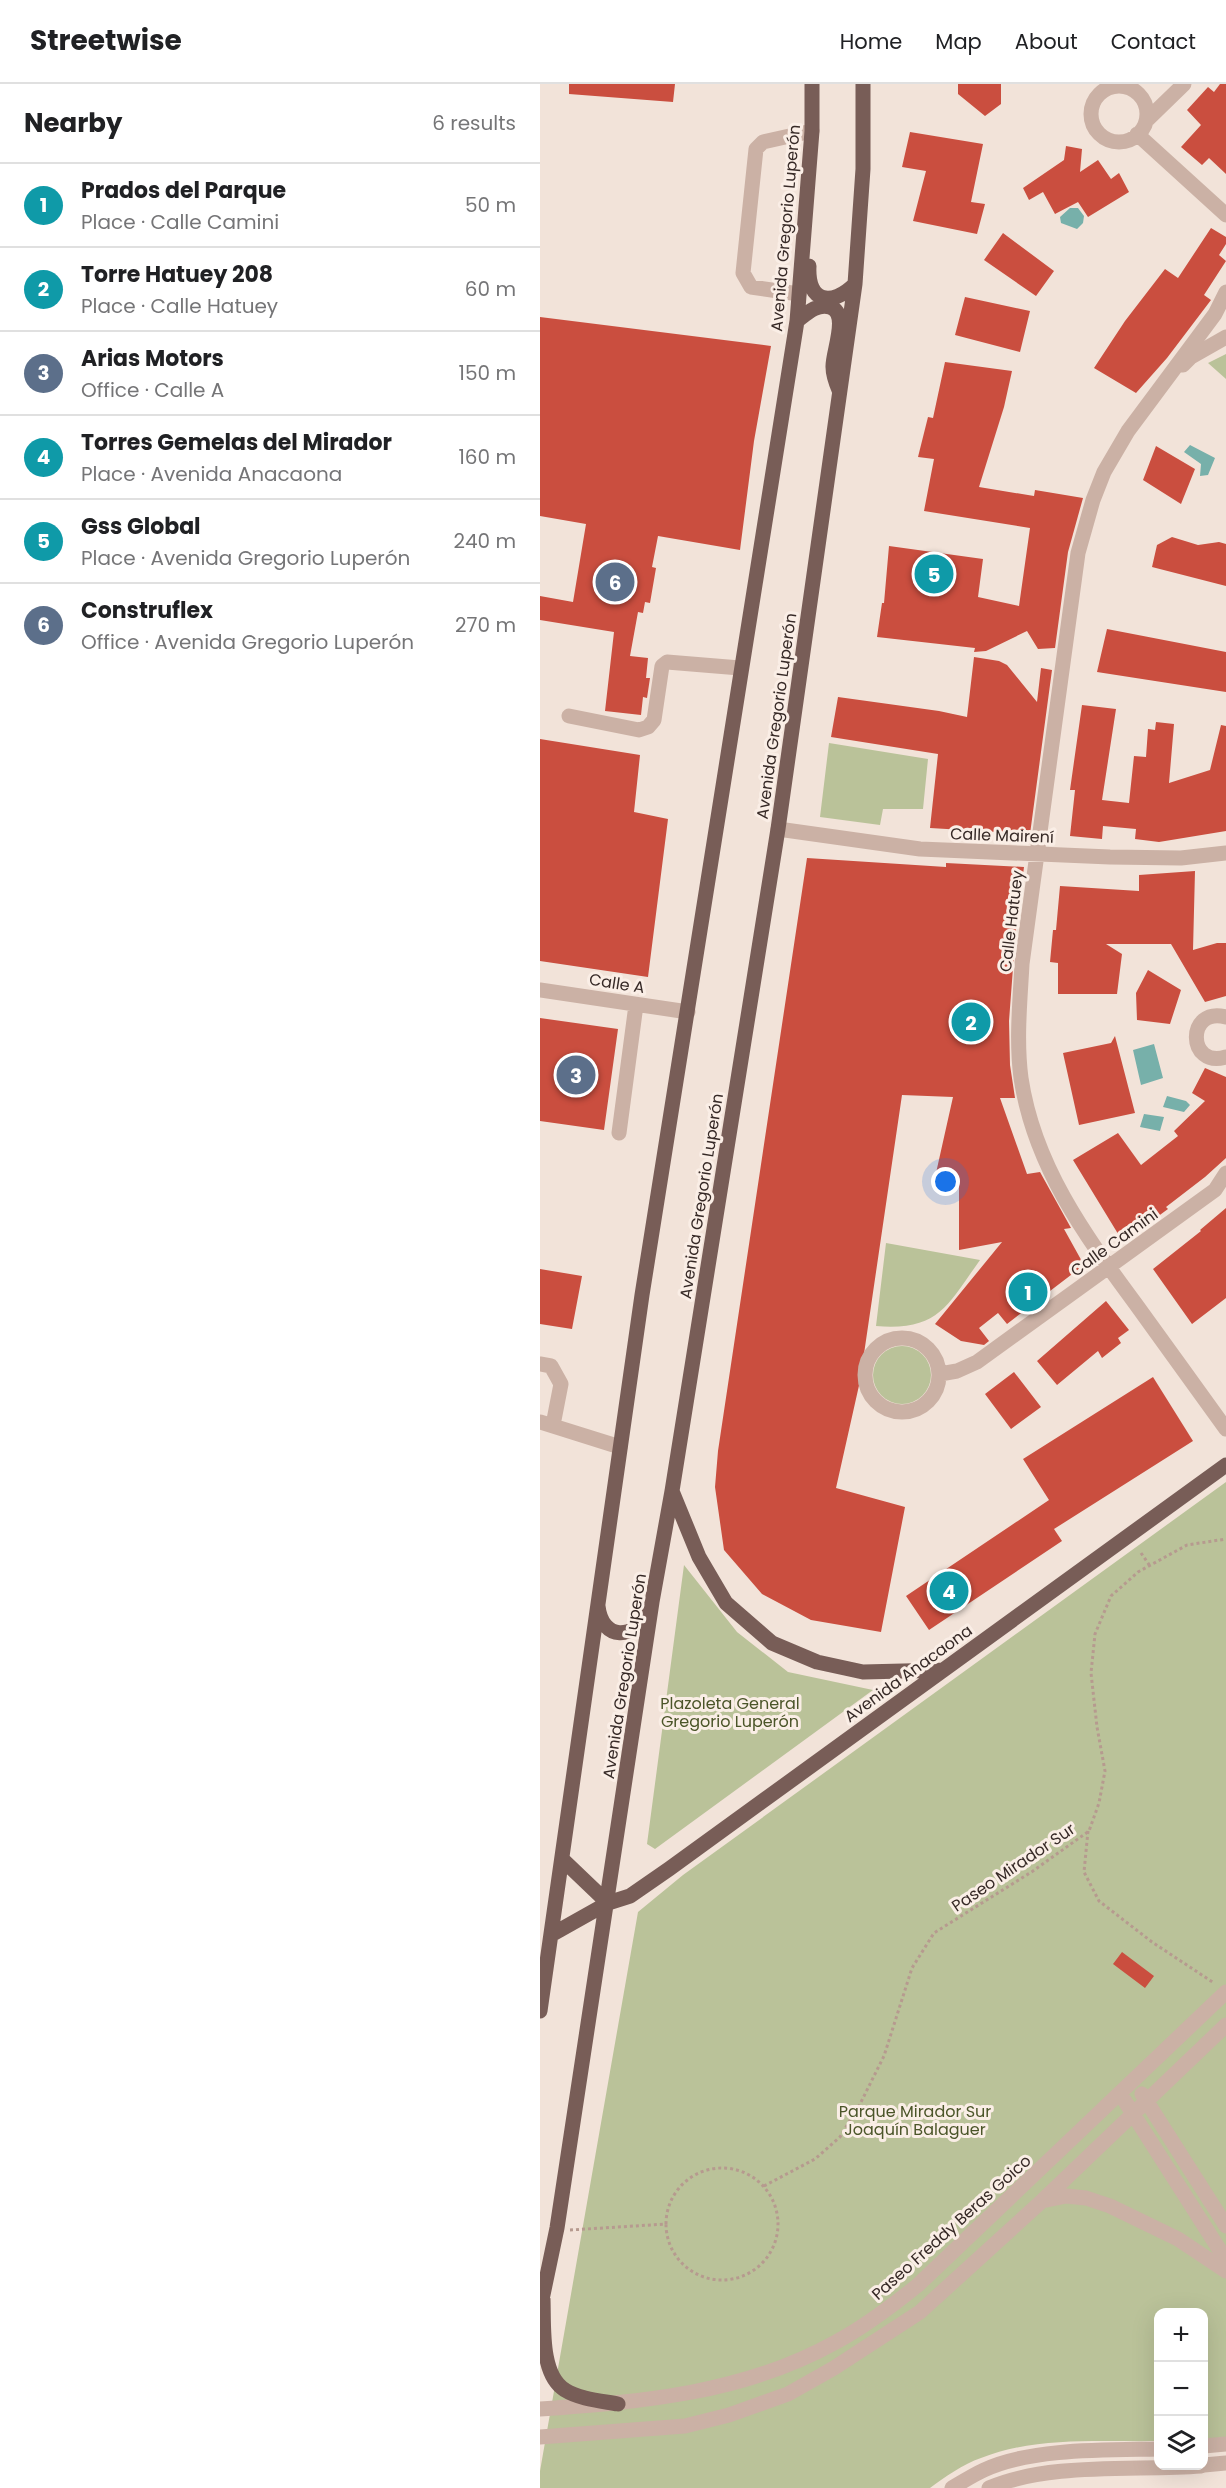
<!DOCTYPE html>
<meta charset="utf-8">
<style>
body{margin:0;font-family:Poppins,sans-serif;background:#f6f6f6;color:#202124}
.controls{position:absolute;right:18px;bottom:18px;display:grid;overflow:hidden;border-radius:12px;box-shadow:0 6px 24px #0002}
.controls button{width:54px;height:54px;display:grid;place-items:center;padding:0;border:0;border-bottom:2px solid #e0e0e0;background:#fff;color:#202124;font:30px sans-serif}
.you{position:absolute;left:406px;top:1098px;width:21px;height:21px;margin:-15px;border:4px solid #fff;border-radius:50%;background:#1a73e8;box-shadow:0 0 0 9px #1a73e833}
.badge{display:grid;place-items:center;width:39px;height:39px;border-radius:50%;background:#2563eb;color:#fff;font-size:20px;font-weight:700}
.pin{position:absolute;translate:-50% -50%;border:3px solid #fff;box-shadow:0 2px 6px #0006}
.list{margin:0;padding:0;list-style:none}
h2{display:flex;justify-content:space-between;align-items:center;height:78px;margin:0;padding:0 24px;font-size:26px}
h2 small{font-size:20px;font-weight:400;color:#757577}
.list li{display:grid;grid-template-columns:39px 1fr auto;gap:18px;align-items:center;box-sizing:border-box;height:84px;padding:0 24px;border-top:2px solid #e0e0e0}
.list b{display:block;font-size:22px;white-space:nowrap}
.list p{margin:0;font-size:20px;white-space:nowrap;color:#757577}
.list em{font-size:20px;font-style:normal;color:#757577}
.icon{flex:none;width:33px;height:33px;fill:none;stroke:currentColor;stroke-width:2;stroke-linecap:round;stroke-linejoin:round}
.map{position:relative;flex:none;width:686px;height:2404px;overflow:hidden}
header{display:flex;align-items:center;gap:36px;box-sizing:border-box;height:84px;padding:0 30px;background:#fff;border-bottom:2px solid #e0e0e0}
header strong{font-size:28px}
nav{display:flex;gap:33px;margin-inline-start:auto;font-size:21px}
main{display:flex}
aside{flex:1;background:#fff}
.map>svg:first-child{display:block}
.green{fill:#bac299}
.water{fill:#77b0aa}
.building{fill:#ca4e3f}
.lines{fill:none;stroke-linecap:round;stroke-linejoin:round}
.path{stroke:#b69a8f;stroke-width:3;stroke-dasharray:3 3;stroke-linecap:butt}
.minor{stroke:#cbb1a5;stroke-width:15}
.major{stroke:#785d57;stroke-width:15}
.labels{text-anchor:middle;stroke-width:6;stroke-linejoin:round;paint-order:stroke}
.street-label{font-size:16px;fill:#362926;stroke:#faeee6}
.park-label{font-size:16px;fill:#4b5529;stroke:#faeee6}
</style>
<header>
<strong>Streetwise</strong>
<nav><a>Home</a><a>Map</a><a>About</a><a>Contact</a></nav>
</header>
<main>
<aside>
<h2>Nearby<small>6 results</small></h2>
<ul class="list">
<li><span class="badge" style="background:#0f9aa8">1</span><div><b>Prados del Parque</b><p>Place · Calle Camini</p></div><em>50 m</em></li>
<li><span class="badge" style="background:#0f9aa8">2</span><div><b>Torre Hatuey 208</b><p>Place · Calle Hatuey</p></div><em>60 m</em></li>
<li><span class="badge" style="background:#5c6f8a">3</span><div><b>Arias Motors</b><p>Office · Calle A</p></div><em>150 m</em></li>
<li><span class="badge" style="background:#0f9aa8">4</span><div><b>Torres Gemelas del Mirador</b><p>Place · Avenida Anacaona</p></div><em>160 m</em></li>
<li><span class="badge" style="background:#0f9aa8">5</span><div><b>Gss Global</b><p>Place · Avenida Gregorio Luperón</p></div><em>240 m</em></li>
<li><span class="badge" style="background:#5c6f8a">6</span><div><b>Construflex</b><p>Office · Avenida Gregorio Luperón</p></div><em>270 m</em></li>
</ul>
</aside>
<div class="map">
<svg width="686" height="2404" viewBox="0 0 686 2404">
<rect width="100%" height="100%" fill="#f2e3d9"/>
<path class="green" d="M686,270V295L668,279Z
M289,659L388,675L383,725H343L340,741L280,733Z
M346,1159L440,1176C407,1222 399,1247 336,1242Z
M333 1291a29 29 0 1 1 58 0a29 29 0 1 1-58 0Z
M686,1398V2353L664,2356V2228H618V2357C560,2358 496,2352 441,2374C423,2380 405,2393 390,2404H0V2387L98,1828L143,1791Z
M144,1481L197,1548L248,1588L333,1606L115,1765L107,1760Z"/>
<path class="water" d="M530,124H538L544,132L543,139L537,145L521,139L520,133Z
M650,361L675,374L668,391L660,392L661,380L644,368Z
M614,960L623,994L601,1001L593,966Z
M627,1012L646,1017L650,1021L644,1028L623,1023Z
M604,1030L624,1033L620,1047L600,1043Z"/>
<path class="building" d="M29,0H135L133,18L29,10Z
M418,0H461V20L445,32L418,10Z
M680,0H686V90L669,74L662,81L641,63L661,41L647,26L668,3L674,8Z
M370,48L443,60L431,118L445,120L437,150L373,137L386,87L362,83Z
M526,62L542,65L540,88L558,76L571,95L579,89L589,108L548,133L538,118L515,130L503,108L489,116L483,104L524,76Z
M671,144L686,153V160L679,171L686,177L664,211L671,216L627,274L596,309L554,284L585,237L625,185L638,194Z
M463,149L514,187L496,212L444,176Z
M425,213L490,227L480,268L415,251Z
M0,233L231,262L214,357L200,466L118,452L112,483L116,484L110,519L105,518L103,529L98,528L90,572L108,574L106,594H110L107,614L103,613L101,631L65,627L74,548L0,536V512L33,518L46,440L0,432Z
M405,278L472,287L464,323L439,403L494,412L495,406L543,414L528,468L515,564L498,565L487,547L446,567L434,568L435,564L337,553L342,519H344L349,462L443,475L438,513L479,522L490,444L384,427L394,375L378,373L388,333L393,334Z
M616,362L655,385L641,420L603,396Z
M632,453L658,461L679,458L686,460V502L612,483L617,461Z
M567,545L686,568V608L557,588Z
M434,573L459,577L467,581L497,618L501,584L512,586L490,750L390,744L398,670L291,653L298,613L399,627L427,633Z
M542,621L576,625L562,716L589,719L594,672L606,673L608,645L615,646L616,638L634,640L629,699L670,686L681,641L686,642V747L619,758L595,755L596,745L563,742L562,755L530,752L535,706H530Z
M0,655L100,671L94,728L128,735L108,893L0,877Z
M267,774L406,783V779L484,783L476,844L469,937L470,981L475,1014H460L487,1090L500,1088L531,1144L524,1145L544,1181L467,1240L458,1229L439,1244L449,1257L444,1261L421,1257L395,1240L462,1158L419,1166V1095L396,1089L413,1013L362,1011L320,1297L296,1404L365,1423L341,1548L271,1536L222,1510L184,1466L175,1403L178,1367Z
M655,787L653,866L677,859H686V912L665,918L631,860H566L582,870L577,910H518V879L510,878L513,846H516L520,802L599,807V791Z
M608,886L641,906L630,940L597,936L596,909Z
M0,934L78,945L64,1046L0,1037Z
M575,952L595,1029L539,1041L523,969L571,959Z
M665,984L686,993V1074L665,1093L626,1123L628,1125L583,1158L533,1076L578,1049L601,1081L638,1052L634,1047L665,1017L652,1009Z
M686,1124V1214L652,1240L613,1185L661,1147L660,1146Z
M0,1185L42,1192L32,1245L0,1240Z
M566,1217L589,1246L578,1254L581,1259L562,1274L558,1267L517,1301L497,1277Z
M474,1288L501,1323L471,1345L445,1310Z
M613,1293L653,1357L514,1445L522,1457L389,1546L366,1512L509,1416L483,1375Z
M582,1868L614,1892L605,1904L573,1880Z"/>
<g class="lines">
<path class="path" d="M601,1469L610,1482
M548,1747L544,1788L559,1817L612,1858L674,1899
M126 2140a56 56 0 1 1 112 0a56 56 0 1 1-112 0Z
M224,2102L275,2075L300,2053L320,2020L344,1972L372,1884L394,1849L493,1787L549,1747L559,1719L565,1687L557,1643L551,1589L555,1550L571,1512L598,1488L647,1461L686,1455
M30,2146L126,2140"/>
<path class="minor" d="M551 30a28 28 0 1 1 56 0a28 28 0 1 1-56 0Z
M608,35L644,0
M597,50L686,131
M686,208L675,230L588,347L564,388L553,416L538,469L482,880C480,918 476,956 481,994C494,1081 544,1150 595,1219C625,1261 656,1303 686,1345
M259,210L211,203L203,189L216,65L223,58L272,47
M643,281L651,273L686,253
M29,632L99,646L108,643L114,636L122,582L127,578L200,584
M238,745L380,765L570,773L641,774L686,769
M0,906L148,928
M686,933C646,922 647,985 686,973
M79,1049L96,921
M325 1291a37 37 0 1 1 74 0a37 37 0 1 1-74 0Z
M0,1280L11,1282L21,1300L13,1341
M400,1290L417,1287L437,1278L675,1106L686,1089
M0,1338L80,1363
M602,2010L686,2142
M581,2011L686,2176
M502,2117L526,2112L546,2114L570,2122L638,2155L686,2187
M0,2325C102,2318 205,2309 296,2258C326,2242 352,2222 378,2201L686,1908
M0,2353L145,2342L189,2331L248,2310L294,2284L380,2228L502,2117L686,1941
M664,2362L686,2360
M664,2381L686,2379
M412,2404C422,2398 433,2391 444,2386C491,2364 567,2366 618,2365
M449,2404C509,2378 595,2387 661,2382"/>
<path class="major" d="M269,182C267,219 292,223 315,200
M257,237C266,230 277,219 290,223C310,229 292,269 293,283C293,291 296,299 299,306
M132,1407L159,1473L186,1519L232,1559L277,1578L323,1588L403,1586
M58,1522C62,1557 95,1557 108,1526
M23,1776L68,1819
M11,1851L68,1819L90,1812L129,1785L686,1381
M0,1927L102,1211L257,237L272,47V0
M3,2215C4,2241 0,2291 25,2306C39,2315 62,2317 78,2320
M0,2225L17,2144L112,1518L132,1407L238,745L315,200L323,85V0"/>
</g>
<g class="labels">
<g class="street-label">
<text transform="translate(245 144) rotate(-85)" y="6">Avenida Gregorio Luperón</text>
<text transform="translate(236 632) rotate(-82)" y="6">Avenida Gregorio Luperón</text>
<text transform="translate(462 751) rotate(2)" y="6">Calle Mairení</text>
<text transform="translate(471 837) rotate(-83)" y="6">Calle Hatuey</text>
<text transform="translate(77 899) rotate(9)" y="6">Calle A</text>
<text transform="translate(161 1112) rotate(-81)" y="6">Avenida Gregorio Luperón</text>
<text transform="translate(574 1158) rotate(-36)" y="6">Calle Camini</text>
<text transform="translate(368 1589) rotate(-36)" y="6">Avenida Anacaona</text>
<text transform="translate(84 1592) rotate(-81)" y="6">Avenida Gregorio Luperón</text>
<text transform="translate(473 1783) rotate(-34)" y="6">Paseo Mirador Sur</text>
<text transform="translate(411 2143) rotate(-42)" y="6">Paseo Freddy Beras Goico</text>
</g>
<g class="park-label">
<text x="190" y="1625">Plazoleta General<tspan x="190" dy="18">Gregorio Luperón</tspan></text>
<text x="375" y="2033">Parque Mirador Sur<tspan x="375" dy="18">Joaquín Balaguer</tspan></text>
</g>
</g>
</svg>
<div class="controls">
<button>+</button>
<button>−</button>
<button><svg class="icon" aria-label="layers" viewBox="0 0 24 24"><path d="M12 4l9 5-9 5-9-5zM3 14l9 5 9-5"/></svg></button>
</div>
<div class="you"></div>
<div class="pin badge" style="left:488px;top:1208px;background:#0f9aa8">1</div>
<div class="pin badge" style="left:431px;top:938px;background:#0f9aa8">2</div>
<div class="pin badge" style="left:36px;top:991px;background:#5c6f8a">3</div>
<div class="pin badge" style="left:409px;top:1507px;background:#0f9aa8">4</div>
<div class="pin badge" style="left:394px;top:490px;background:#0f9aa8">5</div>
<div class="pin badge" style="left:75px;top:498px;background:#5c6f8a">6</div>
</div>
</main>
